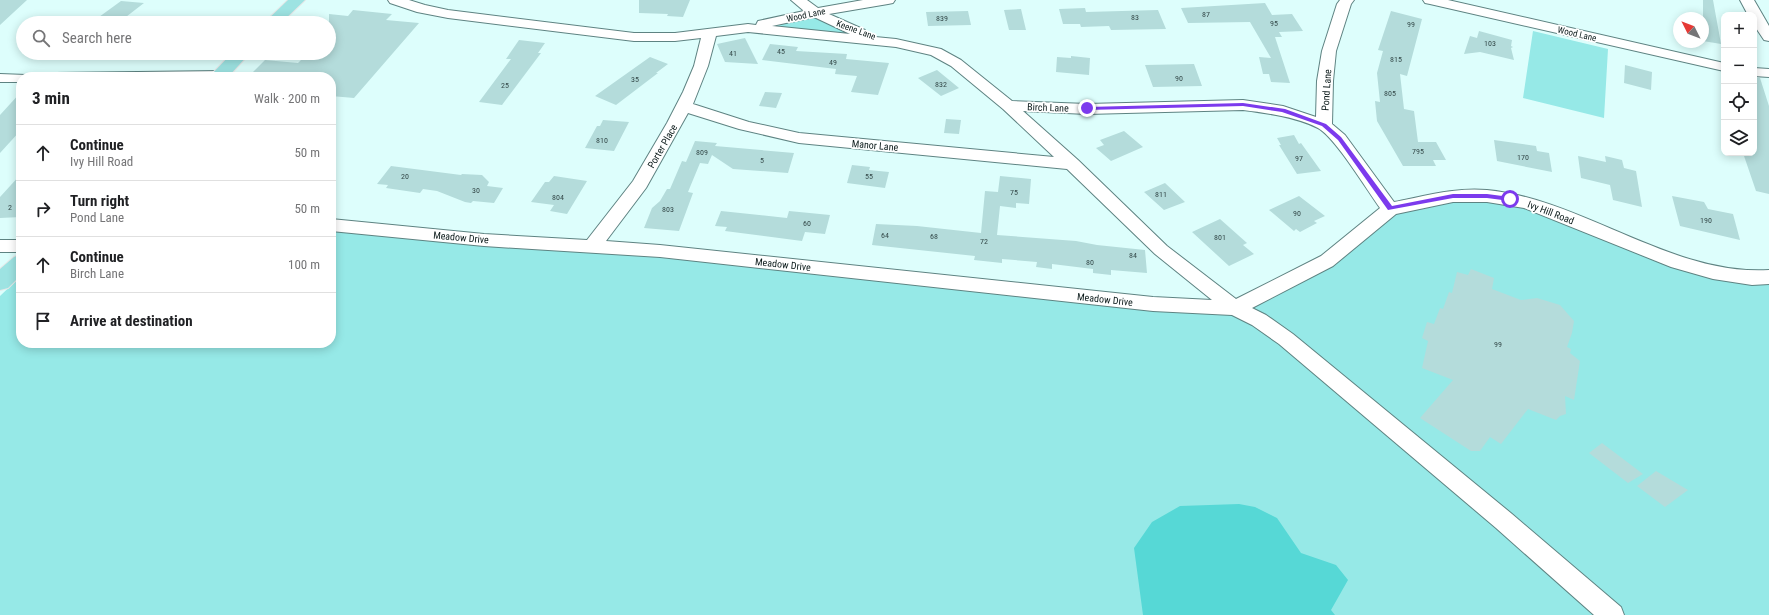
<!DOCTYPE html>
<meta charset="utf-8">
<style>
body{margin:0;font-family:"Roboto Condensed",sans-serif;background:#f2f2f2;color:#202124}
.controls{position:absolute;right:12px;top:12px;display:grid;overflow:hidden;border-radius:8px;box-shadow:0 2px 10px #0003}
.controls button{width:36px;height:36px;display:grid;place-items:center;padding:0;border:0;border-bottom:1px solid #e0e0e0;background:#fff;color:#202124;font:20px sans-serif}
.compass{position:absolute;left:1673px;top:12px;width:36px;height:36px;border-radius:50%;background:#fff;box-shadow:0 2px 10px #0003;rotate:312deg}
.stop{position:absolute;width:12px;height:12px;margin:-9px;border:3px solid #7c3aed;border-radius:50%;background:#fff}
.stop.end{background:#7c3aed;border-color:#fff;box-shadow:0 1px 4px #0008}
.list{margin:0;padding:0;list-style:none}
h2{display:flex;justify-content:space-between;align-items:center;height:52px;margin:0;padding:0 16px;font-size:17px}
h2 small{font-size:13px;font-weight:400;color:#757577}
.list li{display:grid;grid-template-columns:26px 1fr auto;gap:12px;align-items:center;box-sizing:border-box;height:56px;padding:0 16px;border-top:1px solid #e0e0e0}
.list b{display:block;font-size:15px;white-space:nowrap}
.list p{margin:0;font-size:13px;white-space:nowrap;color:#757577}
.list em{font-size:13px;font-style:normal;color:#757577}
.icon{flex:none;width:22px;height:22px;fill:none;stroke:currentColor;stroke-width:2;stroke-linecap:round;stroke-linejoin:round}
.map{position:relative;flex:none;width:1769px;height:615px;overflow:hidden}
.search{position:absolute;background:#fff;box-shadow:0 2px 10px #0003;left:16px;top:16px;width:320px;height:44px;display:flex;align-items:center;gap:10px;box-sizing:border-box;padding:0 14px;border-radius:22px;color:#757577;font-size:15px}
.panel{position:absolute;background:#fff;box-shadow:0 2px 10px #0003;left:16px;top:72px;width:320px;height:276px;border-radius:16px}
.map>svg:first-child{display:block}
.green{fill:#96e9e7}
.water{fill:#56d8d6}
.building{fill:#b4dcdb}
.lines{fill:none;stroke-linecap:round;stroke-linejoin:round}
.minor-casing{stroke:#5e8382;stroke-width:2}
.major-casing{stroke:#e7e8e8;stroke-width:2}
.minor{fill:#fff;fill-rule:evenodd}
.major{fill:#9de3e2;fill-rule:evenodd}
.route{fill:#7c3aed}
.labels{text-anchor:middle;stroke-width:3.5;stroke-linejoin:round;paint-order:stroke}
.number-label{font-size:8px;fill:#354a4a}
.far-street-label{font-size:9px;fill:#0b1a1a;stroke:#fff}
.street-label{font-size:10px;fill:#0b1a1a;stroke:#fff}
</style>
<div class="map">
<svg width="1769" height="615" viewBox="0 0 1769 615">
<rect width="100%" height="100%" fill="#ddfefc"/>
<path class="green" d="M814,14L865,38L758,27Z
M1533,31L1608,49L1604,118L1523,98Z
M1453,196L1510,199L1713,272L1769,276V615H0V296L21,276V343H331V228L1199,306L1235,308L1349,243L1404,209Z"/>
<path class="water" d="M1239,504L1255,507L1277,518L1301,553L1336,565L1348,580L1331,610L1335,615H1143L1134,548L1152,522L1180,506Z"/>
<path class="building" d="M0,0H27L0,25Z
M639,0H690L683,17L667,16L668,14L639,13Z
M1703,0H1713L1721,44L1703,41Z
M121,1L144,3L122,20L99,17Z
M1265,3L1272,15L1292,14L1303,31L1279,32L1282,37H1275L1290,83L1271,82L1269,74H1263L1259,57L1271,58L1250,22L1188,23L1181,8Z
M1085,8L1086,12L1158,10L1166,29L1111,30L1109,26L1081,27L1080,24H1063L1059,9Z
M1021,9L1026,30H1009L1004,10Z
M353,10L392,14L386,20L419,23L354,98L331,96V77H248L265,60L298,63L308,53H329V14L348,16Z
M968,11L971,25L928,26L926,12Z
M1391,11L1422,19L1407,76L1400,74L1404,109L1414,111L1418,142H1436L1446,160H1433L1436,166H1403L1377,121L1375,101L1380,102L1377,73L1383,51L1378,50Z
M1479,31L1512,40L1511,46L1513,47L1511,48L1514,60L1480,52L1464,54L1470,36L1477,38Z
M745,38L758,64L725,62L717,44Z
M519,40L545,43L538,53H541L502,105L479,102L511,59H506Z
M770,44L798,47L796,51L847,54L846,59L889,63L878,95L851,92L857,76L835,74L836,69L762,60Z
M1071,56L1090,58L1089,75L1056,72L1057,57L1071,58Z
M650,57L668,64L656,73H658L616,105L595,96Z
M1194,64L1202,86L1153,87L1145,65Z
M1625,65L1652,72L1651,90L1624,83Z
M937,70L959,88L941,96L918,78Z
M1754,78H1760L1769,106V194L1756,191L1743,153H1754Z
M21,92V130L0,153V115Z
M765,92L782,93L776,108L759,106Z
M946,119L961,120L959,134L944,133Z
M603,120L629,122L614,151L585,148L597,126H600Z
M1124,131L1143,147L1111,161L1096,148L1104,145L1100,140Z
M1294,135L1299,144L1301,143L1321,171L1297,174L1279,145H1281L1277,138Z
M1494,140L1536,146L1537,151L1549,153L1552,172L1497,161Z
M695,141L717,143L715,146L794,153L788,173L733,169L712,155L708,164L700,163L688,192L693,193L679,231L644,228L652,208L660,201L667,189H670L682,161L686,162Z
M1578,156L1606,162L1605,156L1622,160L1624,168L1636,171L1642,207L1613,200L1610,185L1581,178Z
M852,165L870,167L869,170L889,172L885,188L847,183Z
M391,166L461,175L462,174L482,175L489,182L487,186L503,188L494,203L473,201L471,203L465,202L437,191L423,189L420,193L386,188L388,185L377,184Z
M21,174V217L0,218V197Z
M554,176L587,181L567,214L550,211L554,205L531,202L545,182H549Z
M1000,176L1031,179L1029,204L1016,203V208L1000,206L997,235L1076,241L1097,245L1145,250L1147,273L1111,270V275L1093,273V269L1052,264V269L1036,267L1037,262L1002,259V263L974,260L975,256L872,245L876,224L917,226L981,233L985,191L998,192Z
M1165,183L1185,202L1164,210L1144,192Z
M1299,196L1325,216L1314,221L1317,223L1300,232L1296,229L1294,231L1269,210Z
M1672,196L1704,202L1708,209L1733,214L1740,240L1680,226Z
M721,211L787,218L789,211L830,215L825,234L805,232L802,241L725,231L727,227L715,226Z
M1220,219L1247,243L1243,245L1254,254L1229,266L1192,232Z
M1471,269L1494,278L1492,289L1521,300L1537,298L1560,305L1574,321L1572,333L1567,347L1571,349L1570,353L1580,361L1574,400L1565,396L1566,414L1560,416L1556,420L1528,409L1501,444L1490,437L1480,451H1471L1420,418L1453,380L1422,368L1428,341L1422,338L1427,322L1434,324L1440,308L1443,309L1449,292L1452,293L1457,272L1468,275Z
M1602,443L1643,474L1628,483L1589,453Z
M1656,471L1688,490L1665,507L1637,486Z"/>
<g class="lines">
<defs>
<path id="minor" d="M388,0H409L425,5L448,10L634,33H675L748,24L756,25L758,21L804,11L791,0H807L818,8L863,0H895L893,3L888,4L829,14L865,30L867,33L865,36L896,39L941,49L961,60L1012,101L1087,104L1243,100L1283,106L1316,117L1317,81L1322,51L1337,4L1340,0H1354L1351,4L1336,51L1333,81L1332,124L1345,135L1394,202C1425,196 1456,187 1487,190C1583,199 1671,276 1769,270V284L1752,285L1713,279L1671,267L1524,208L1487,202H1453L1396,214L1333,266L1252,308L1266,315L1293,334L1512,514L1621,607L1624,615H1594L1496,528L1279,344L1252,325L1232,315L1153,311L660,257L484,246L331,231V219L484,234L587,240L633,181L667,123L683,92L694,66L701,38L675,41H634L448,18L417,12L390,3ZM814,17L850,34L772,26ZM748,32L896,47L931,55L951,66L1003,109L1054,157L799,133L749,122L693,104L708,66L716,36ZM1243,110C1267,113 1296,117 1318,128C1335,137 1367,190 1380,208L1321,256L1236,299L1167,246L1078,160L1023,111L1087,114ZM688,113L739,129L799,143L1067,169L1155,254L1212,300L1153,297L660,245L606,241L646,188Z
M1423,0H1448L1724,63V71L1430,4L1425,3Z
M1740,0H1754L1769,26V41L1764,40L1754,25V15H1748Z
M164,17L194,20L196,23H158L157,21L159,18Z
M1754,68L1769,69V77L1754,76Z
M220,71L225,72L227,75L226,77H49L51,74L56,73Z
M0,74L26,75L28,77H21V82H0Z
M0,240H21V252H0Z"/>
<path id="major" d="M288,0H305L281,23H264Z
M232,53H250L228,77H209Z
M21,254V275L8,288L0,290V269L14,257Z"/>
</defs>
<use href="#minor" class="minor-casing"/>
<use href="#major" class="major-casing"/>
<use href="#minor" class="minor"/>
<use href="#major" class="major"/>
</g>
<path class="route" d="M1243,103L1285,109L1326,124L1341,137L1392,206L1453,194H1487L1510,197L1513,199L1510,201L1487,198H1453L1388,210L1338,140L1322,126L1282,112L1243,106L1087,110L1084,108L1087,107Z"/>
<g class="labels">
<g class="number-label">
<text x="1206" y="17">87</text>
<text x="1135" y="20">83</text>
<text x="942" y="21">839</text>
<text x="1274" y="26">95</text>
<text x="1411" y="27">99</text>
<text x="1490" y="46">103</text>
<text x="781" y="54">45</text>
<text x="733" y="56">41</text>
<text x="1396" y="62">815</text>
<text x="833" y="65">49</text>
<text x="1179" y="81">90</text>
<text x="635" y="82">35</text>
<text x="941" y="87">832</text>
<text x="505" y="88">25</text>
<text x="1390" y="96">805</text>
<text x="602" y="143">810</text>
<text x="1418" y="154">795</text>
<text x="702" y="155">809</text>
<text x="1523" y="160">170</text>
<text x="1299" y="161">97</text>
<text x="762" y="163">5</text>
<text x="405" y="179">20</text>
<text x="869" y="179">55</text>
<text x="476" y="193">30</text>
<text x="1014" y="195">75</text>
<text x="1161" y="197">811</text>
<text x="558" y="200">804</text>
<text x="10" y="210">2</text>
<text x="668" y="212">803</text>
<text x="1297" y="216">90</text>
<text x="1706" y="223">190</text>
<text x="807" y="226">60</text>
<text x="885" y="238">64</text>
<text x="934" y="239">68</text>
<text x="1220" y="240">801</text>
<text x="984" y="244">72</text>
<text x="1133" y="258">84</text>
<text x="1090" y="265">80</text>
<text x="1498" y="347">99</text>
</g>
<g class="far-street-label">
<text transform="translate(806 15) rotate(-12)" y="3">Wood Lane</text>
<text transform="translate(856 30) rotate(20)" y="3">Keene Lane</text>
<text transform="translate(1577 34) rotate(13)" y="3">Wood Lane</text>
</g>
<g class="street-label">
<text transform="translate(1326 90) rotate(-86)" y="4">Pond Lane</text>
<text transform="translate(1048 107) rotate(2)" y="4">Birch Lane</text>
<text transform="translate(875 145) rotate(5)" y="4">Manor Lane</text>
<text transform="translate(662 146) rotate(-60)" y="4">Porter Place</text>
<text transform="translate(1551 212) rotate(21)" y="4">Ivy Hill Road</text>
<text transform="translate(461 237) rotate(5)" y="4">Meadow Drive</text>
<text transform="translate(783 264) rotate(6)" y="4">Meadow Drive</text>
<text transform="translate(1105 299) rotate(6)" y="4">Meadow Drive</text>
</g>
</g>
</svg>
<div class="controls">
<button>+</button>
<button>−</button>
<button><svg class="icon" aria-label="locate" viewBox="0 0 24 24"><circle cx="12" cy="12" r="6"/><path d="M12 2v4M12 18v4M2 12h4M18 12h4"/></svg></button>
<button><svg class="icon" aria-label="layers" viewBox="0 0 24 24"><path d="M12 4l9 5-9 5-9-5zM3 14l9 5 9-5"/></svg></button>
</div>
<svg class="compass" viewBox="-18 -18 36 36"><path d="M0-13l5 13h-10z" fill="#e53935"/><path d="M0 13l5-13h-10z" fill="#757577"/></svg>
<div class="stop" style="left:1510px;top:199px"></div>
<div class="stop end" style="left:1087px;top:108px"></div>
<div class="search"><svg class="icon" aria-label="search" viewBox="0 0 24 24"><circle cx="10" cy="10" r="6"/><path d="M15 15l6 6"/></svg>Search here</div>
<section class="panel">
<h2>3 min<small>Walk · 200 m</small></h2>
<ul class="list">
<li><svg class="icon" aria-label="ahead" viewBox="0 0 24 24"><path d="M12 20V5M6 11l6-6 6 6"/></svg><div><b>Continue</b><p>Ivy Hill Road</p></div><em>50 m</em></li>
<li><svg class="icon" aria-label="right" viewBox="0 0 24 24"><path d="M7 20v-9h11M14 6l5 5-5 5"/></svg><div><b>Turn right</b><p>Pond Lane</p></div><em>50 m</em></li>
<li><svg class="icon" aria-label="ahead" viewBox="0 0 24 24"><path d="M12 20V5M6 11l6-6 6 6"/></svg><div><b>Continue</b><p>Birch Lane</p></div><em>100 m</em></li>
<li><svg class="icon" aria-label="arrive" viewBox="0 0 24 24"><path d="M6 21V4h12l-3 4 3 4H6"/></svg><div><b>Arrive at destination</b></div></li>
</ul>
</section>
</div>
